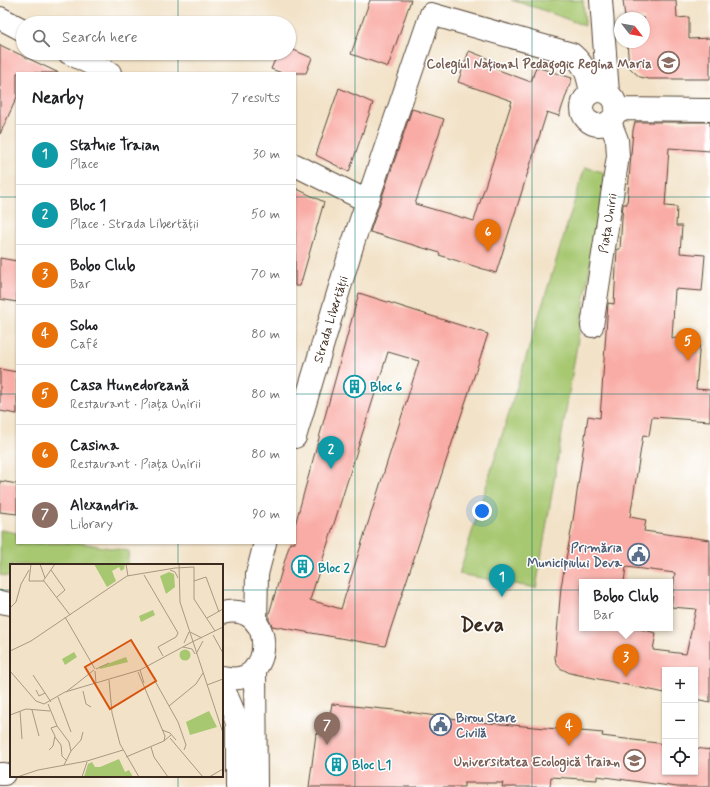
<!DOCTYPE html>
<meta charset="utf-8">
<style>
body{margin:0;font-family:Mynerve,sans-serif;background:#f2f2f2;color:#202124}
.controls{position:absolute;right:12px;bottom:12px;display:grid;overflow:hidden;border-radius:0px;box-shadow:0 1px 3px #0004}
.controls button{width:36px;height:36px;display:grid;place-items:center;padding:0;border:0;border-bottom:1px solid #e0e0e0;background:#fff;color:#202124;font:20px sans-serif}
.compass{position:absolute;left:614px;top:12px;width:36px;height:36px;border-radius:50%;background:#fff;box-shadow:0 1px 3px #0004;rotate:121deg}
.you{position:absolute;left:482px;top:511px;width:14px;height:14px;margin:-10px;border:3px solid #fff;border-radius:50%;background:#1a73e8;box-shadow:0 0 0 6px #1a73e833}
.badge{display:grid;place-items:center;width:26px;height:26px;border-radius:50%;background:#111827;color:#fff;font-size:13px;font-weight:700}
.pin{position:absolute;translate:-50% -33px;filter:drop-shadow(0 1px 2px #0008)}
.pin::after{content:'';position:absolute;top:21px;width:14px;height:12px;background:inherit;clip-path:polygon(0 0,100% 0,50% 100%)}
.popup{position:absolute;left:579px;top:579px;width:94px;height:52px;box-sizing:border-box;display:grid;place-content:center;border-radius:0px;background:#fff;filter:drop-shadow(0 1px 3px #0005);font-size:13px;white-space:nowrap;color:#757577}
.popup b{font-size:15px;color:#202124}
.popup::after{content:'';position:absolute;left:50%;top:100%;margin-left:-8px;border:8px solid transparent;border-top-color:#fff}
.list{margin:0;padding:0;list-style:none}
h2{display:flex;justify-content:space-between;align-items:center;height:52px;margin:0;padding:0 16px;font-size:17px}
h2 small{font-size:13px;font-weight:400;color:#757577}
.list li{display:grid;grid-template-columns:26px 1fr auto;gap:12px;align-items:center;box-sizing:border-box;height:60px;padding:0 16px;border-top:1px solid #e0e0e0}
.list b{display:block;font-size:15px;white-space:nowrap}
.list p{margin:0;font-size:13px;white-space:nowrap;color:#757577}
.list em{font-size:13px;font-style:normal;color:#757577}
.icon{flex:none;width:22px;height:22px;fill:none;stroke:currentColor;stroke-width:2;stroke-linecap:round;stroke-linejoin:round}
.map{position:relative;flex:none;width:710px;height:787px;overflow:hidden}
.search{position:absolute;background:#fff;box-shadow:0 1px 3px #0004;left:16px;top:16px;width:280px;height:44px;display:flex;align-items:center;gap:10px;box-sizing:border-box;padding:0 14px;border-radius:22px;color:#757577;font-size:15px}
.panel{position:absolute;background:#fff;box-shadow:0 1px 3px #0004;left:16px;top:72px;width:280px;height:472px;border-radius:0px}
.map>svg:first-child{display:block}
.green{fill:#a7c871;stroke:#717948}
.building{fill:#f9aca5;fill-rule:evenodd}
.lines{fill:none;stroke-linecap:round;stroke-linejoin:round}
.street-casing{stroke:#564637;stroke-width:24}
.secondary-casing{stroke:#564637;stroke-width:24}
.street{stroke:#fff;stroke-width:22}
.secondary{stroke:#fff;stroke-width:22}
.grid{fill:none;stroke:#0f766e;stroke-width:1;stroke-opacity:0.55}
.labels{text-anchor:middle;stroke-width:3;stroke-linejoin:round;paint-order:stroke}
.education-label{font-size:13px;font-weight:bold;fill:#785e54;stroke:#fff;text-anchor:end}
.street-label{font-size:13px;fill:#3b2a1e;stroke:#fff}
.culture-label{font-size:13px;font-weight:bold;fill:#0d838f;stroke:#fff;text-anchor:start}
.service-label{font-size:13px;font-weight:bold;fill:#4e5e75;stroke:#fff;text-anchor:end}
.town-label{font-size:21px;font-weight:bold;fill:#3b2a1e;stroke:#fff}
.inset-road{fill:none;stroke:#a99883;stroke-width:1}
.view{fill:#d7540e;fill-opacity:0.15;stroke:#d7540e;stroke-width:2}
.inset-edge{fill:none;stroke:#3b2a1e;stroke-width:2}
</style>
<div class="map">
<svg width="710" height="787" viewBox="0 0 710 787">
<rect width="100%" height="100%" fill="#fff"/>
<filter id="ink" filterUnits="userSpaceOnUse"><feTurbulence type="fractalNoise" baseFrequency=".025" numOctaves="2"/><feDisplacementMap in="SourceGraphic" scale="8" xChannelSelector="R" yChannelSelector="G"/><feConvolveMatrix kernelMatrix="1 2 1 2 8 2 1 2 1" color-interpolation-filters="sRGB"/></filter>
<filter id="wash" filterUnits="userSpaceOnUse"><feTurbulence type="fractalNoise" baseFrequency=".012" numOctaves="4" result="noise"/><feDisplacementMap in="SourceGraphic" scale="16" xChannelSelector="R" yChannelSelector="G"/><feGaussianBlur stdDeviation="0.9" result="paint"/><feColorMatrix in="noise" values="0 0 0 0 0 0 0 0 0 0 0 0 0 0 0 0 0 1.4 0 .05"/><feComposite in="paint" operator="in"/></filter>
<g filter="url(#wash)">
<rect width="100%" height="100%" fill="#f2e2c7"/>
<path class="green" d="M511,0H583L585,26L540,9Z
M585,167L606,173L536,588L459,574Z
M0,530L17,533V543H80L129,551L127,565H11V577L0,575Z"/>
<g id="blocks">
<path class="building" d="M370,0H411L388,67L351,54Z
M623,0H676L677,18L689,17V39L710,38V79H648L640,77L634,72L629,67L627,42H644V18H625Z
M0,45L59,73H17V97L0,134Z
M289,48L312,58L306,73H282L271,69L278,53H289Z
M469,51L487,58L485,65L531,82L536,67L572,78L559,116L547,112L496,273L439,255L440,253L370,232L412,109L444,119L415,204L474,221L512,101L458,82Z
M339,88L373,103L349,172L316,155Z
M635,122H710V151L669,148L665,206L677,207L676,226H682L680,253L705,255L702,291L675,289L672,338L700,340L696,389L710,390V421L652,417L649,436L643,435L630,517L646,520L644,531L710,540V702L695,699V670H665V693L570,673L560,668L556,663L555,657L561,587L573,520L588,416L600,418L608,303L614,304L617,249H620L623,204H627L633,130ZM626,567L675,573L671,607L696,609L686,654L653,650L656,633L636,628H582V582H624Z
M295,188L324,202L300,286H295Z
M0,258L17,261V302L0,299Z
M359,293L488,334L385,646L272,626L269,620V614L290,543H295V525ZM388,352L419,361L341,609L310,600Z
M0,369L17,372V414L0,411Z
M0,481L17,484V514L0,512Z
M332,704L394,710L478,722L603,733L602,736L665,744V772H695V748L710,750V787H677L597,776V780L551,777L550,787H502L503,783H464V787H309L316,734L327,730Z"/>
</g>
</g>
<g filter="url(#ink)">
<use href="#blocks" fill-opacity="0" stroke="#564637" stroke-width="1"/>
<g class="lines">
<defs>
<path id="street" d="M601,0L608,93
M592,326L618,156L617,140L610,122
M0,774H4"/>
<path id="secondary" d="M0,18L23,30
M69,53L110,73
M582 108a17 17 0 1 1 34 0a17 17 0 1 1-34 0Z
M617,109L710,110
M295,165L367,201
M295,437L353,243L431,14L572,54C586,66 588,76 591,93
M0,602L11,604
M222,613C277,599 277,691 222,677
M256,623L257,574L265,543
M255,668L256,787
M222,685L232,708L237,724V787"/>
</defs>
<use href="#street" class="street-casing"/>
<use href="#secondary" class="secondary-casing"/>
<use href="#street" class="street"/>
<use href="#secondary" class="secondary"/>
</g>
</g>
<path class="grid" d="M178,0V23M355,0V787M532,0V787M178,53V73M0,197H17M295,197H710M0,394H17M295,394H710M178,543V565M0,590H11M222,590H710M178,776V787"/>
<defs>
<symbol id="university-ring" viewBox="-11 -11 22 22"><circle r="9.5" fill="#fff" stroke="#8d6e63" stroke-width="1.5"/><path d="M0-5L7-2L0 1L-7-2ZM-4 1L0 2.5L4 1V4Q0 6-4 4Z" fill="#8d6e63"/></symbol>
<symbol id="building-ring" viewBox="-11 -11 22 22"><circle r="9.5" fill="#fff" stroke="#0f9aa8" stroke-width="1.5"/><path d="M-4-6H4V6H1V3H-1V6H-4ZM-2.5-4.3h1.7v1.8h-1.7ZM.8-4.3h1.7v1.8H.8ZM-2.5-1h1.7V.8h-1.7ZM.8-1h1.7V.8H.8Z" fill="#0f9aa8"/></symbol>
<symbol id="civic-ring" viewBox="-11 -11 22 22"><circle r="9.5" fill="#fff" stroke="#5c6f8a" stroke-width="1.5"/><path d="M-.6-6.5H3V-4.5H.6V-3L4-1V1h2V6H-6V1h2V-1L-.6-3ZM-1.2 2.5V6h2.4V2.5Z" fill="#5c6f8a"/></symbol>
</defs>
<g fill-rule="evenodd">
<use href="#university-ring" x="656" y="50" width="25" height="25"/>
<use href="#building-ring" x="342" y="374" width="25" height="25"/>
<use href="#civic-ring" x="626" y="542" width="25" height="25"/>
<use href="#building-ring" x="290" y="554" width="25" height="25"/>
<use href="#civic-ring" x="428" y="712" width="25" height="25"/>
<use href="#university-ring" x="622" y="748" width="25" height="25"/>
<use href="#building-ring" x="324" y="752" width="25" height="25"/>
</g>
<g class="labels">
<g class="education-label">
<text x="652" y="68">Colegiul Național Pedagogic Regina Maria</text>
<text x="620" y="766">Universitatea Ecologică Traian</text>
</g>
<g class="street-label">
<text transform="translate(607 223) rotate(-81)" y="5">Piața Unirii</text>
<text transform="translate(330 319) rotate(-73)" y="5">Strada Libertății</text>
</g>
<g class="culture-label">
<text x="370" y="391">Bloc 6</text>
<text x="318" y="572">Bloc 2</text>
<text x="352" y="769">Bloc L1</text>
</g>
<g class="service-label">
<text x="622" y="552">Primăria<tspan x="622" dy="15">Municipiului Deva</tspan></text>
<text x="456" y="722" text-anchor="start">Birou Stare<tspan x="456" dy="15">Civilă</tspan></text>
</g>
<g class="town-label">
<text x="482" y="631">Deva</text>
</g>
</g>
<g transform="translate(10 564)">
<rect width="213" height="213" fill="#f2e2c7"/>
<path d="M84,0H115L114,5L111,7L109,3L102,7L106,17L97,23ZM159,8L164,10L165,23L156,30L150,12ZM143,46L145,51L131,58L129,52ZM169.5 91a5.5 5.5 0 1 1 11 0a5.5 5.5 0 1 1-11 0ZM64,88L67,93L55,101L52,95ZM116,93L118,98L90,105L89,103ZM199,147L207,163L180,171L176,158ZM109,195L115,208L119,206L123,213H74L78,200L82,198L85,203H90Z" fill="#a7c871"/>
<path class="inset-road" d="M21,0L19,17H34L60,51M30,0L35,14M116,0L118,12M169,0L170,38L213,169M41,6L55,26L47,33M160,6L165,8L168,14M134,11L168,69L166,73L148,83L153,92M33,17L45,0M184,17L196,13L209,48M0,44L6,38L11,20L19,6M55,53L85,105M197,54L213,45M180,68L192,74M203,71L213,89M182,78L213,63M174,79L179,68M173,83L182,85L185,90M0,87L21,77L117,12L165,4L184,3V35L205,67M186,90L193,77M86,105L99,99M130,106L182,78M0,107L26,137L34,140L55,128L130,106L134,119M85,107L86,119M128,108L155,172L154,177M23,111L41,138M99,116L102,149L110,180L129,213M145,117L168,158L176,181L174,186M197,121L213,115M26,126L29,132L35,129M73,127L76,140L81,143M56,128L84,106M48,133L61,168M38,140L47,162L59,178L61,187L54,201M159,142L186,120L193,109M22,146L29,172M10,147L12,175M0,151L16,145L40,147M152,166L160,169L166,176M45,173L51,181L52,192L57,197M160,174L193,213M141,183L144,193L158,213M39,186L43,182L45,172L41,164L47,162M61,187L71,176L73,168M116,193L154,177L161,171M7,213L28,206L77,197L113,186M72,213L77,198M199,213L213,205"/>
<path class="view" d="M121,76L146,117L100,145L75,103Z"/>
<rect width="213" height="213" class="inset-edge"/>
</g>
</svg>
<div class="controls">
<button>+</button>
<button>−</button>
<button><svg class="icon" aria-label="locate" viewBox="0 0 24 24"><circle cx="12" cy="12" r="6"/><path d="M12 2v4M12 18v4M2 12h4M18 12h4"/></svg></button>
</div>
<svg class="compass" viewBox="-18 -18 36 36"><path d="M0-13l5 13h-10z" fill="#e53935"/><path d="M0 13l5-13h-10z" fill="#757577"/></svg>
<div class="you"></div>
<div class="pin badge" style="left:502px;top:597px;background:#0f9aa8">1</div>
<div class="pin badge" style="left:331px;top:469px;background:#0f9aa8">2</div>
<div class="pin badge" style="left:626px;top:677px;background:#e8710a">3</div>
<div class="popup"><b>Bobo Club</b>Bar</div>
<div class="pin badge" style="left:569px;top:746px;background:#e8710a">4</div>
<div class="pin badge" style="left:688px;top:361px;background:#e8710a">5</div>
<div class="pin badge" style="left:488px;top:252px;background:#e8710a">6</div>
<div class="pin badge" style="left:327px;top:745px;background:#8d6e63">7</div>
<div class="search"><svg class="icon" aria-label="search" viewBox="0 0 24 24"><circle cx="10" cy="10" r="6"/><path d="M15 15l6 6"/></svg>Search here</div>
<section class="panel">
<h2>Nearby<small>7 results</small></h2>
<ul class="list">
<li><span class="badge" style="background:#0f9aa8">1</span><div><b>Statuie Traian</b><p>Place</p></div><em>30 m</em></li>
<li><span class="badge" style="background:#0f9aa8">2</span><div><b>Bloc 1</b><p>Place · Strada Libertății</p></div><em>50 m</em></li>
<li><span class="badge" style="background:#e8710a">3</span><div><b>Bobo Club</b><p>Bar</p></div><em>70 m</em></li>
<li><span class="badge" style="background:#e8710a">4</span><div><b>Soho</b><p>Café</p></div><em>80 m</em></li>
<li><span class="badge" style="background:#e8710a">5</span><div><b>Casa Hunedoreană</b><p>Restaurant · Piața Unirii</p></div><em>80 m</em></li>
<li><span class="badge" style="background:#e8710a">6</span><div><b>Casina</b><p>Restaurant · Piața Unirii</p></div><em>80 m</em></li>
<li><span class="badge" style="background:#8d6e63">7</span><div><b>Alexandria</b><p>Library</p></div><em>90 m</em></li>
</ul>
</section>
</div>
